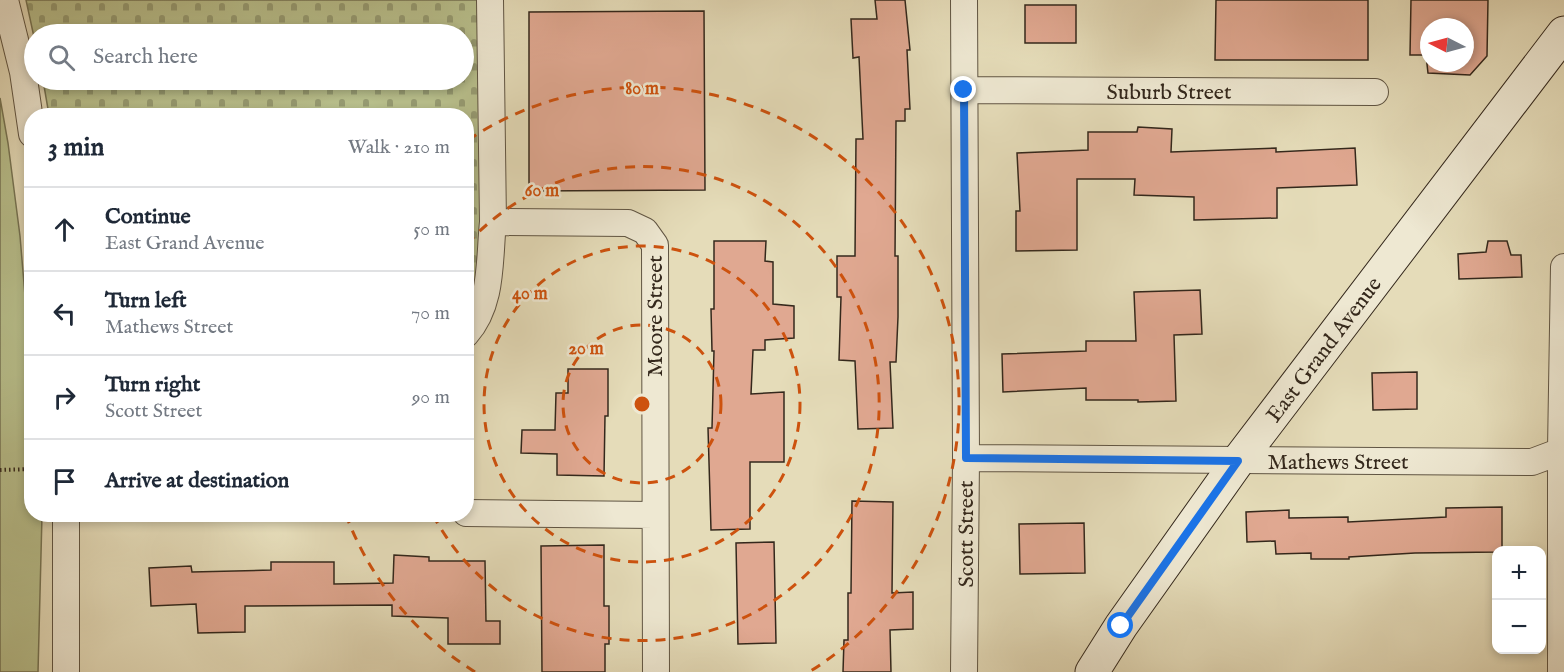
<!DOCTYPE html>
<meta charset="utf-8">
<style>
body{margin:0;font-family:"IM FELL English",serif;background:#f6f6f7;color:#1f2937}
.controls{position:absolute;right:18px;bottom:18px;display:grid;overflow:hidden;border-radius:12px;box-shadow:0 3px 9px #0003}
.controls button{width:54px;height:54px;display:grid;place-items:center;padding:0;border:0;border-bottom:2px solid #e0e1e3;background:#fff;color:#1f2937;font:30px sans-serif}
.compass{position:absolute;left:1420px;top:18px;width:54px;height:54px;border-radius:50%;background:#fff;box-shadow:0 3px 9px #0003;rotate:276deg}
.stop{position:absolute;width:18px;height:18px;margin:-14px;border:4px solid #1a73e8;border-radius:50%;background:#fff}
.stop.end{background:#1a73e8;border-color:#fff;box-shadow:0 2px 6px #0008}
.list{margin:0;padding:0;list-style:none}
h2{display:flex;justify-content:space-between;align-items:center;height:78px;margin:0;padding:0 24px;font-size:26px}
h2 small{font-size:20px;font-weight:400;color:#747a83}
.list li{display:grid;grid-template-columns:39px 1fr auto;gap:18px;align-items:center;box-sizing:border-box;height:84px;padding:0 24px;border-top:2px solid #e0e1e3}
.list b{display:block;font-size:22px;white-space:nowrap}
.list p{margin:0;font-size:20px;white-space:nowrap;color:#747a83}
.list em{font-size:20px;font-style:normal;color:#747a83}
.icon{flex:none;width:33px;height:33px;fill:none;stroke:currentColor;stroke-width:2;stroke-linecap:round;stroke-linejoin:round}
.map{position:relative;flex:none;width:1564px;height:672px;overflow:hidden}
.search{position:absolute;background:#fff;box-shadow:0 3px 9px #0003;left:24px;top:24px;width:450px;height:66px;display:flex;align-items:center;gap:15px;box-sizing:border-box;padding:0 21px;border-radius:33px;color:#747a83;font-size:22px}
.panel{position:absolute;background:#fff;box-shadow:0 3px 9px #0003;left:24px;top:108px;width:450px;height:414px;border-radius:24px}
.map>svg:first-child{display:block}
.cemetery{fill:url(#cemetery-stones);stroke:#767454;stroke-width:1.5}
.park{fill:#b8bf8c;stroke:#767454;stroke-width:1.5}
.building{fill:#e0a891;stroke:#34281c;stroke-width:1.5;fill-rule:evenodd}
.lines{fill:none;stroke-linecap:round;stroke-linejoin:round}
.street-casing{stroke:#605543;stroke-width:28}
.secondary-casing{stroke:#34281c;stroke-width:35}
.path{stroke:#34281c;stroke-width:4;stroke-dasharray:1.5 3;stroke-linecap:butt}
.street{stroke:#eee8d2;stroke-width:26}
.secondary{stroke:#eee8d2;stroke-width:33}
.route{stroke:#1a73e8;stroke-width:8}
.ring{fill:none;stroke:#cd520e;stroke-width:3;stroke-dasharray:10 8}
.labels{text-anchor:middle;stroke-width:5;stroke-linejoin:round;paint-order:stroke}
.street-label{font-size:22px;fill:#34281c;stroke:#eee8d2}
.centre{fill:#cd520e;stroke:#eee8d2;stroke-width:3}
.ring-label{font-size:18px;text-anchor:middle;font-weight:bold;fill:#cd520e;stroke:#eee8d2;stroke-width:5;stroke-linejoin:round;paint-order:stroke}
</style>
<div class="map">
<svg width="1564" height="672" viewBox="0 0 1564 672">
<defs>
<pattern id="cemetery-stones" width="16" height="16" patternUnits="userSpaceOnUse" patternTransform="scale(1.5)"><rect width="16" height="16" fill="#b8bf8c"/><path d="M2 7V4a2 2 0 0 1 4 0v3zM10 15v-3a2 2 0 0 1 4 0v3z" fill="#969b72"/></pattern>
</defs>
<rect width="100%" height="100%" fill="#e5dcb9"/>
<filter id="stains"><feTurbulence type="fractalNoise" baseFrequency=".00333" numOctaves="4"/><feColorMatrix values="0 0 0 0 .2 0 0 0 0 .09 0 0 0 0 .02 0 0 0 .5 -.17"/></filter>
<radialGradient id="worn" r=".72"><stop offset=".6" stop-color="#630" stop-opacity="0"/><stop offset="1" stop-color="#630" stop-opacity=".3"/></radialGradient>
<path class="cemetery" d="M26,0H482L480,273L467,320L466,116L49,115L43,80H464V34H34V37Z"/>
<path class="park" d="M0,98L8,143L20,236L31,367L32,514L42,515L38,672H0Z"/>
<path class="building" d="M875,0H905L910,50H907L910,109H905V121H896L895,256H898V317L896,362H890L893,428L858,429L855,361L839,360L841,297H837V256H855L856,139H863L859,57L853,58L851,19H877Z
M1216,0H1368V60H1215Z
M1411,0H1488L1487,56L1470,75L1428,73L1426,55H1410ZM1429,27H1465V63H1429Z
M1025,5H1076V43H1025Z
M704,11L705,190L529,191V12Z
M1138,127L1172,129L1171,152L1276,148V152L1355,148L1357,185L1277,188V218L1194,220V197L1134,195L1135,179H1077V250L1016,251V211H1020L1017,153L1088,150V132H1137Z
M714,241H766L765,261L773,262V304L794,306V338L765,340V350H753L751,394L784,392V462H750V529L711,530L708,428H712L714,351H712L711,309H714Z
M1488,241H1507L1511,255H1521L1522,277L1459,279L1458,254L1486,252Z
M1200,290L1202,334L1174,335L1176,401L1138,402V400H1086V388L1003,392L1002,354L1086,351V341H1136L1134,292Z
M568,369H608V416H605L604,476L557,475V454L521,453L522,430H555L556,393H568Z
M1417,372V409L1373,410L1372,373Z
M852,501L893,502L892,593L913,592V629L890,630L891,672H843L844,640H848V593H851Z
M1502,507V550H1497V552L1415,553L1349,557V559H1311V553L1276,554L1275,541L1247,542L1246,512L1289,510V518L1348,517V522L1446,517V508Z
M1084,523L1085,573L1020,574L1019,524Z
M774,542L776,643L738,644L736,543Z
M604,545V606H609V644H605V672H542L541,546Z
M394,555L429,557V561H485L486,621H500V644H448V618L392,616V605L245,606V632L198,633L196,604L151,606L149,568L191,566L192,572L271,570V562H334V584L393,583Z"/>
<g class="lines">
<defs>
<path id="street" d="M5,0L23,72L32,134
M490,0L493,222L628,223L645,231L655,245L656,672
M964,90L1375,92
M466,334C493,304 489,260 493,222
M966,458L1532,462L1564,450
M466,513L654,515
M66,672V514
M964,672L966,458L964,0
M1561,672V449L1564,267"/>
<path id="secondary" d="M1092,672L1121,626L1238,461L1564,33"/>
</defs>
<use href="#street" class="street-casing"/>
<use href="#secondary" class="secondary-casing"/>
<path class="path" d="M0,470L32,469"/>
<use href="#street" class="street"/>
<use href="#secondary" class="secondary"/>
</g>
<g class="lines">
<path class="route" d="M964,90L966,458L1238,461L1121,626"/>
</g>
<g class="ring">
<circle cx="642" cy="404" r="79"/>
<circle cx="642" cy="404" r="158"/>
<path d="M467 244A237 237 0 1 1 433 515"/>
<path d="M475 672A316 316 0 0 1 346 515M468 140A316 316 0 1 1 809 672"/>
</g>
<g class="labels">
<g class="street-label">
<text x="1169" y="99">Suburb Street</text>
<text transform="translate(654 316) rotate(-90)" y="8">Moore Street</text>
<text transform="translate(1323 349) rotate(-53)" y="8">East Grand Avenue</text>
<text x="1338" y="469">Mathews Street</text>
<text transform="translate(965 534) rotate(-90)" y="8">Scott Street</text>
</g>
</g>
<circle cx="642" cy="404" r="9" class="centre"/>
<g class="ring-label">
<text x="642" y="94">80 m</text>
<text x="542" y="196">60 m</text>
<text x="530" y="299">40 m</text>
<text x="586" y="354">20 m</text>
</g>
<rect width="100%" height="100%" filter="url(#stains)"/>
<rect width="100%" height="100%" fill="url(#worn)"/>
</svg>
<div class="controls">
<button>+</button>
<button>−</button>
</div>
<svg class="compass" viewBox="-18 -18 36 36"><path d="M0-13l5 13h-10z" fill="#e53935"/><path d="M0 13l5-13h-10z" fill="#747a83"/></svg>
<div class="stop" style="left:1121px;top:626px"></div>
<div class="stop end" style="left:964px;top:90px"></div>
<div class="search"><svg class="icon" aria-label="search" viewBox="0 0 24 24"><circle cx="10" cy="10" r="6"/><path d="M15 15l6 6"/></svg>Search here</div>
<section class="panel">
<h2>3 min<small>Walk · 210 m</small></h2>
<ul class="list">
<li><svg class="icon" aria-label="ahead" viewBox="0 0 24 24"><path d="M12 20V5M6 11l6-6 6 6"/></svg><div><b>Continue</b><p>East Grand Avenue</p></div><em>50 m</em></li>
<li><svg class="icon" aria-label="left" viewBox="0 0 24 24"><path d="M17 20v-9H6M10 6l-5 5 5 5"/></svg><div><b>Turn left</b><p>Mathews Street</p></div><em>70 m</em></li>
<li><svg class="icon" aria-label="right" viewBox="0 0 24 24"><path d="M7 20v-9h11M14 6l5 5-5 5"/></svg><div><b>Turn right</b><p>Scott Street</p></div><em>90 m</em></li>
<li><svg class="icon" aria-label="arrive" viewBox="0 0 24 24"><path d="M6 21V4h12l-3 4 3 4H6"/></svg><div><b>Arrive at destination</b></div></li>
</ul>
</section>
</div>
